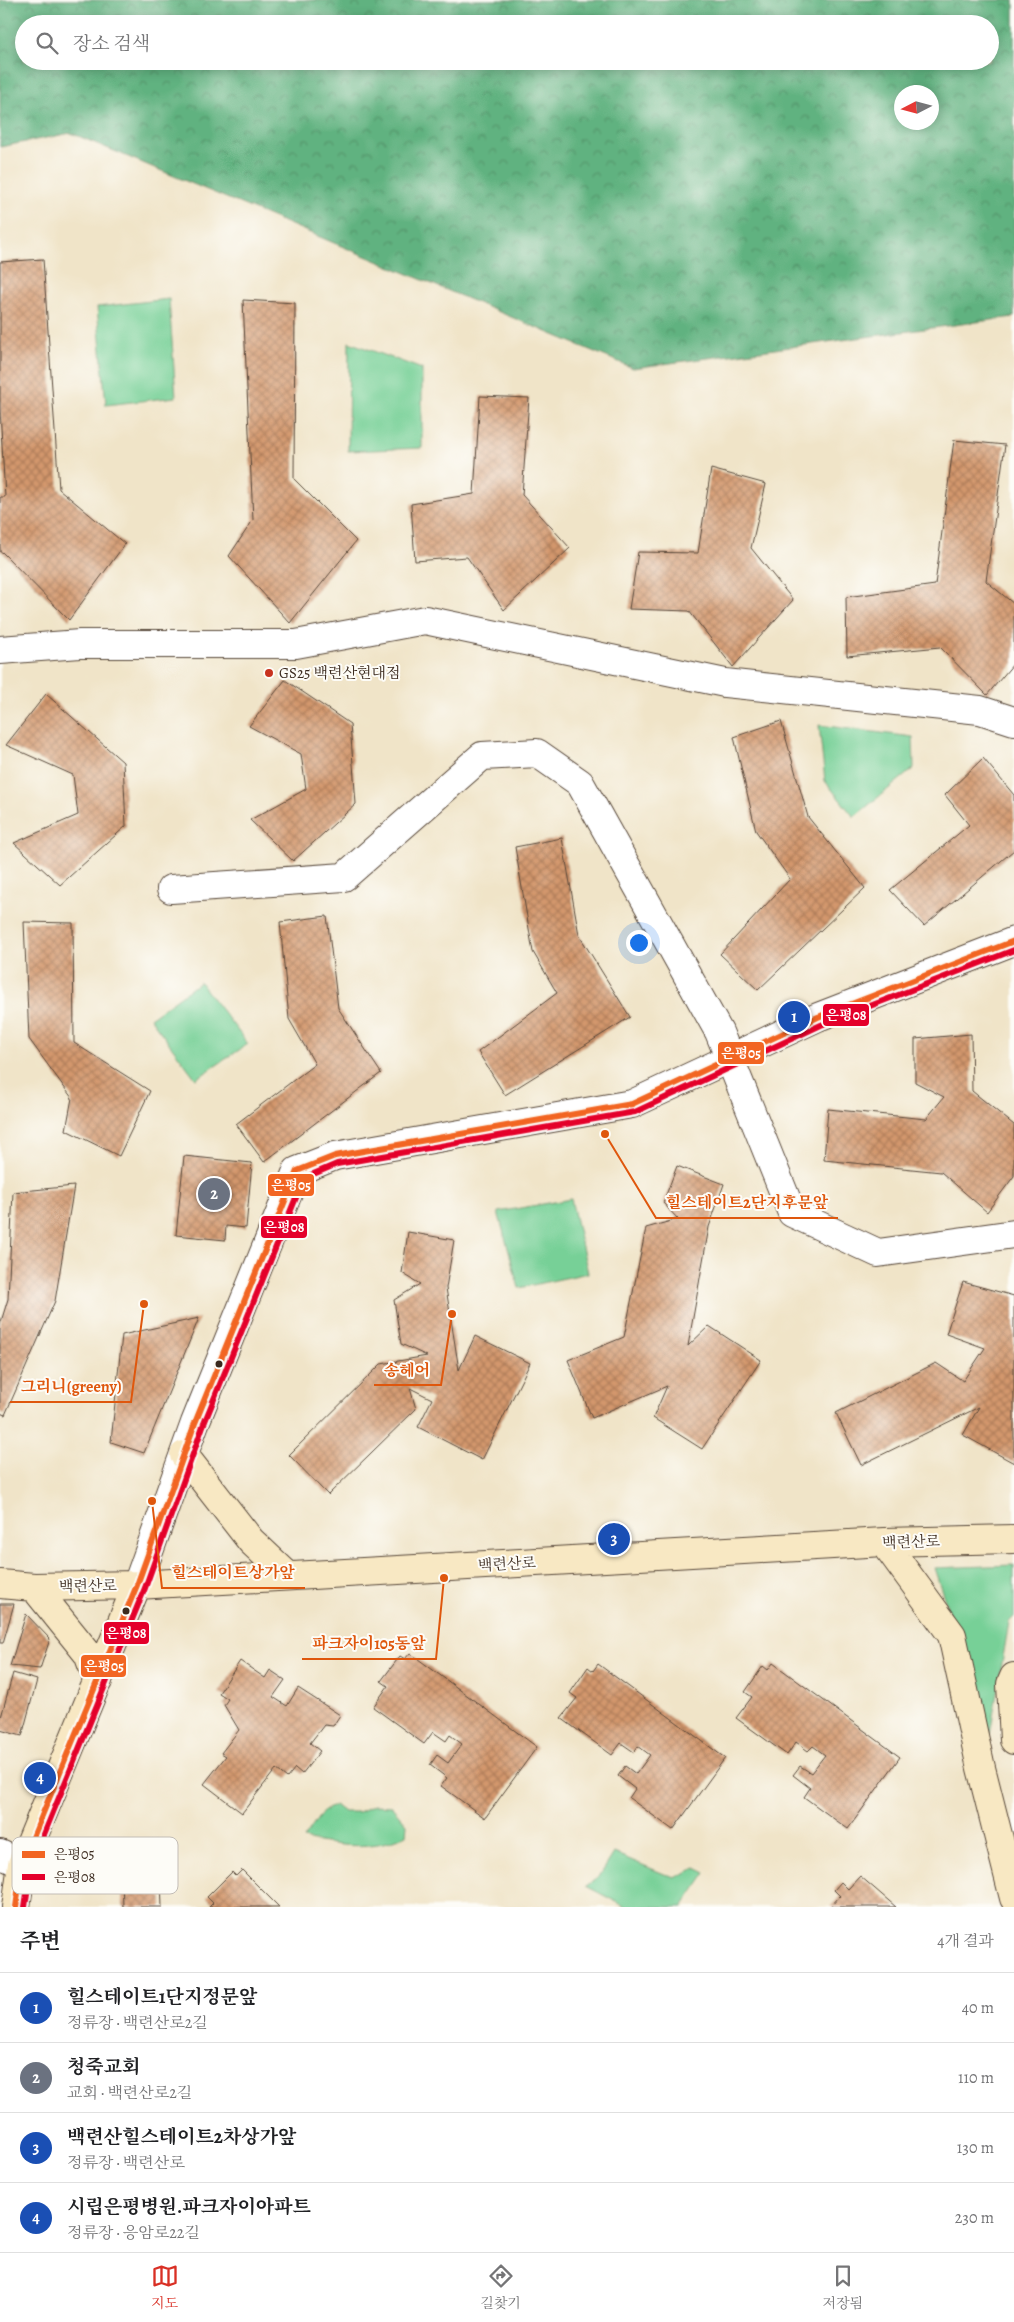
<!DOCTYPE html>
<html lang="ko">
<meta charset="utf-8">
<style>
body{margin:0;font-family:Alegreya,"Noto Serif KR",serif;background:#f6f6f6;color:#202124}
.compass{position:absolute;left:894px;top:85px;width:45px;height:45px;border-radius:50%;background:#fff;box-shadow:0 2px 12px #0003;rotate:264deg}
.you{position:absolute;left:638px;top:942px;width:18px;height:18px;margin:-12px;border:4px solid #fff;border-radius:50%;background:#1a73e8;box-shadow:0 0 0 8px #1a73e833}
.badge{display:grid;place-items:center;width:32px;height:32px;border-radius:50%;background:#d93025;color:#fff;font-size:16px;font-weight:700}
.pin{position:absolute;translate:-50% -50%;border:2px solid #fff;box-shadow:0 1px 5px #0006}
.list{margin:0;padding:0;list-style:none}
h2{display:flex;justify-content:space-between;align-items:center;height:65px;margin:0;padding:0 20px;font-size:21px}
h2 small{font-size:16px;font-weight:400;color:#757577}
.list li{display:grid;grid-template-columns:32px 1fr auto;gap:15px;align-items:center;box-sizing:border-box;height:70px;padding:0 20px;border-top:1px solid #e0e0e0}
.list b{display:block;font-size:19px;white-space:nowrap}
.list p{margin:0;font-size:16px;white-space:nowrap;color:#757577}
.list em{font-size:16px;font-style:normal;color:#757577}
.icon{flex:none;width:28px;height:28px;fill:none;stroke:currentColor;stroke-width:2;stroke-linecap:round;stroke-linejoin:round}
.map{position:relative;flex:none;width:1014px;height:1907px;overflow:hidden}
.search{position:absolute;background:#fff;box-shadow:0 2px 12px #0003;left:15px;right:15px;top:15px;height:55px;display:flex;align-items:center;gap:12px;box-sizing:border-box;padding:0 18px;border-radius:28px;color:#757577;font-size:19px}
.sheet{height:345px;background:#fff}
nav{display:flex;justify-content:space-around;align-items:center;box-sizing:border-box;height:70px;border-top:1px solid #e0e0e0;background:#fff;font-size:14px;color:#757577}
nav a{display:grid;justify-items:center;gap:2px}
nav .on{color:#d93025}
.map>svg:first-child{display:block}
.forest{fill:url(#forest-crowns);stroke:#4e6e4f;fill-rule:evenodd}
.park{fill:#77d097;stroke:#597d5a}
.building{fill:url(#building-cross-hatch)}
.lines{fill:none;stroke-linecap:round;stroke-linejoin:round}
.street-casing{stroke:#564638;stroke-width:30}
.secondary-casing{stroke:#564638;stroke-width:30}
.street{stroke:#fff;stroke-width:28}
.secondary{stroke:#f8e8c3;stroke-width:28}
.bus-1-casing{stroke:#fdfcf7;stroke-width:10}
.bus-2-casing{stroke:#fdfcf7;stroke-width:10}
.bus-1{stroke:#f26522;stroke-width:6}
.bus-2{stroke:#e4002b;stroke-width:6}
.poi-dot{fill:#c8321e;stroke:#fdfcf7;stroke-width:2}
.bus-dot{fill:#3b2a1e;stroke:#fdfcf7;stroke-width:2}
.labels{text-anchor:middle;stroke-width:4;stroke-linejoin:round;paint-order:stroke}
.poi-label{font-size:15px;fill:#3b2a1e;stroke:#fdfcf7;text-anchor:start}
.street-label{font-size:15px;fill:#3b2a1e;stroke:#fdfcf7}
.key{fill:#fdfcf7;stroke:#c3bdb6;stroke-width:1}
.key-label{font-size:14px;fill:#3b2a1e}
.leader{fill:none;stroke:#df570d;stroke-width:2}
.callout-dot{fill:#df570d;stroke:#fdfcf7;stroke-width:2}
.callout-label{font-size:16px;text-anchor:middle;font-weight:bold;fill:#df570d;stroke:#fdfcf7;stroke-width:4;stroke-linejoin:round;paint-order:stroke}
.line-badge{stroke:#fdfcf7;stroke-width:2}
.badge-label{font-size:14px;text-anchor:middle;font-weight:bold;fill:#fff}
</style>
<div class="map">
<svg width="1014" height="1907" viewBox="0 0 1014 1907">
<defs>
<pattern id="forest-crowns" width="20" height="18" patternUnits="userSpaceOnUse" patternTransform="scale(1.25)"><rect width="20" height="18" fill="#61b280"/><path d="M2 6a3 3 0 1 1 6 0M12 15a3 3 0 1 1 6 0" fill="none" stroke="#519168"/></pattern>
<pattern id="building-cross-hatch" width="8" height="8" patternUnits="userSpaceOnUse" patternTransform="scale(1.25)"><rect width="8" height="8" fill="#d3976d"/><path d="M0 0l8 8M0 8l8-8" fill="none" stroke="#ac7b59"/></pattern>
</defs>
<rect width="100%" height="100%" fill="#fdfcf7"/>
<filter id="ink" filterUnits="userSpaceOnUse"><feTurbulence type="fractalNoise" baseFrequency=".02" numOctaves="2"/><feDisplacementMap in="SourceGraphic" scale="10" xChannelSelector="R" yChannelSelector="G"/><feConvolveMatrix kernelMatrix="1 2 1 2 8 2 1 2 1" color-interpolation-filters="sRGB"/></filter>
<filter id="wash" filterUnits="userSpaceOnUse"><feTurbulence type="fractalNoise" baseFrequency=".0096" numOctaves="4" result="noise"/><feDisplacementMap in="SourceGraphic" scale="20" xChannelSelector="R" yChannelSelector="G"/><feGaussianBlur stdDeviation="1.12" result="paint"/><feColorMatrix in="noise" values="0 0 0 0 0 0 0 0 0 0 0 0 0 0 0 0 0 1.4 0 .05"/><feComposite in="paint" operator="in"/></filter>
<g filter="url(#wash)">
<rect width="100%" height="100%" fill="#f0e4c8"/>
<path class="forest" d="M0,0H1014V317L633,368L71,133L0,147ZM24,24H990V61H24ZM902,92H932V122H902Z"/>
<path class="park" d="M169,299L176,397L106,405L97,307Z
M349,342L422,369V448L348,451Z
M819,725L913,737L914,768L854,817L825,781Z
M200,982L248,1044L196,1079L150,1018Z
M571,1199L588,1273L519,1288L498,1212Z
M1014,1565V1617L1009,1622L990,1734L934,1568Z
M335,1805L344,1812H358L374,1805L391,1806L407,1824L406,1835C374,1851 337,1846 304,1839L323,1811Z
M614,1853L674,1878L696,1868L706,1873L683,1907H626L586,1886L599,1877Z"/>
<g id="blocks">
<path class="building" d="M43,259L59,489L125,544L69,620L2,552H0V497H5L0,410V262Z
M243,300L295,303L294,479L356,541L290,623L229,556L253,520Z
M480,396L529,398L522,495L570,548L504,610L467,557L415,561L411,504L474,494Z
M954,440L1005,445L986,581L1014,604V663L987,695L940,647L847,656L846,597L935,585Z
M711,469L766,484L751,548L793,600L733,667L689,611L629,609L638,552L698,553Z
M285,680L350,724L356,804L293,861L250,820L306,789L301,754L249,726Z
M46,694L123,762L126,826L60,885L14,843L78,815L73,775L6,745Z
M781,721L808,817L865,888L758,990L720,954L790,879L756,831L734,737Z
M983,758L1014,795V850L924,926L890,890L969,825L945,795Z
M562,838L579,935L630,1017L505,1095L478,1052L557,993L533,952L515,847Z
M327,916L338,1008L381,1073L264,1162L236,1124L315,1064L289,1019L280,922Z
M24,922L73,923L74,1043L150,1091L119,1156L66,1130L72,1098L29,1039Z
M971,1034L972,1091L1014,1125V1176L987,1212L941,1172L824,1160L828,1109L926,1119L944,1097L915,1082V1039Z
M184,1156L252,1163L246,1228L226,1226L225,1240L176,1235Z
M677,1166L724,1184L709,1227L688,1346L709,1326L761,1360L702,1449L653,1418L667,1386L592,1418L568,1360L624,1337L646,1228L678,1219L663,1203Z
M74,1186L55,1301L5,1415L0,1413V1325L8,1299L13,1192Z
M408,1232L454,1240L446,1288L459,1370L475,1336L530,1363L482,1460L418,1427L432,1399L410,1388L416,1409L328,1495L289,1455L381,1364L427,1356L401,1344L394,1300L420,1284L402,1273Z
M963,1282L1014,1296V1463L963,1435L979,1407L861,1465L836,1413L936,1363L963,1381L985,1348L946,1334Z
M199,1318L144,1453L111,1442L122,1335Z
M0,1604H14L3,1643H0Z
M26,1614L50,1639L40,1669L10,1666Z
M410,1653L537,1747L485,1818L441,1786L447,1778L430,1765L437,1755L448,1763L462,1744L450,1735L446,1741L433,1732L424,1744L373,1707L388,1686L381,1681L400,1656L405,1659Z
M240,1661L265,1678L270,1670L285,1680L273,1697L287,1706L298,1688L340,1715L333,1726L324,1725L310,1743L320,1751L302,1774L295,1768L287,1778L276,1769L242,1813L204,1784L226,1756L221,1753L239,1730L224,1705L228,1699L219,1693Z
M773,1663L900,1757L848,1829L804,1797L810,1788L793,1775L800,1766L811,1773L825,1755L813,1746L808,1751L796,1742L787,1755L736,1718L752,1697L745,1692L763,1666L768,1670Z
M598,1664L725,1758L673,1830L629,1798L635,1789L618,1776L625,1766L636,1774L650,1755L638,1746L634,1752L621,1743L612,1755L561,1718L577,1698L570,1693L588,1667L593,1671Z
M13,1673L37,1680L22,1736L0,1730V1721Z
M242,1870L279,1907H209L213,1903L207,1897L232,1872L236,1876Z
M860,1876L896,1907H830L840,1896L834,1890L841,1882L848,1889Z
M161,1877L162,1907H123L122,1878Z"/>
</g>
</g>
<g filter="url(#ink)">
<use href="#blocks" fill-opacity="0" stroke="#564638" stroke-width="1"/>
<g class="lines">
<defs>
<path id="street" d="M0,650L80,644H296L425,620L725,683L980,710L1014,721
M171,889L344,877L482,756L537,753L580,783L719,1032L792,1213L878,1253L1014,1234
M137,1585L195,1423L297,1171L335,1156L632,1104L818,1017L1014,941
M0,1854L22,1864"/>
<path id="secondary" d="M184,1455L251,1541L288,1576
M884,1542L952,1635L981,1768L1014,1898
M0,1584L34,1587L137,1585L884,1542L1014,1539
M34,1587L88,1654L98,1681
M1014,1677L1011,1684L1014,1740
M16,1907L22,1864L137,1585"/>
</defs>
<use href="#street" class="street-casing"/>
<use href="#secondary" class="secondary-casing"/>
<use href="#street" class="street"/>
<use href="#secondary" class="secondary"/>
<defs>
<path id="bus-1" d="M16,1907L22,1864L137,1585L195,1423L297,1171L335,1156L632,1104L818,1017L1014,941"/>
<path id="bus-2" d="M25,1907L31,1866L145,1588L203,1426L304,1178L337,1164L635,1112L821,1025L1014,950"/>
</defs>
<use href="#bus-1" class="bus-1-casing"/>
<use href="#bus-2" class="bus-2-casing"/>
<use href="#bus-1" class="bus-1"/>
<use href="#bus-2" class="bus-2"/>
</g>
</g>
<circle class="poi-dot" cx="269" cy="673" r="5"/>
<g class="bus-dot">
<circle cx="219" cy="1364" r="4.5"/>
<circle cx="126" cy="1611" r="4.5"/>
</g>
<g class="labels">
<g class="poi-label">
<text x="279" y="678">GS25 백련산현대점</text>
</g>
<g class="street-label">
<text transform="translate(911 1542) rotate(-2)" y="5">백련산로</text>
<text transform="translate(507 1564) rotate(-3)" y="5">백련산로</text>
<text transform="translate(88 1586) rotate(-1)" y="5">백련산로</text>
</g>
</g>
<rect x="12" y="1837" width="166" height="57" rx="8" class="key"/>
<rect x="22" y="1851" width="23" height="7" fill="#f26522"/>
<rect x="22" y="1874" width="23" height="6" fill="#e4002b"/>
<g class="key-label">
<text x="54" y="1859">은평05</text>
<text x="54" y="1882">은평08</text>
</g>
<path class="leader" d="M605 1134L656 1218H838M452 1314L441 1385H374M144 1304L131 1402H10M152 1501L162 1588H305M444 1578L436 1659H302"/>
<g class="callout-dot">
<circle cx="605" cy="1134" r="5"/>
<circle cx="452" cy="1314" r="5"/>
<circle cx="144" cy="1304" r="5"/>
<circle cx="152" cy="1501" r="5"/>
<circle cx="444" cy="1578" r="5"/>
</g>
<g class="callout-label">
<text x="747" y="1208">힐스테이트2단지후문앞</text>
<text x="407" y="1376">송헤어</text>
<text x="71" y="1392">그리니(greeny)</text>
<text x="233" y="1578">힐스테이트상가앞</text>
<text x="369" y="1649">파크자이105동앞</text>
</g>
<g class="line-badge">
<rect x="822" y="1003" width="48" height="24" rx="5" fill="#e4002b"/>
<rect x="717" y="1041" width="48" height="24" rx="5" fill="#f26522"/>
<rect x="267" y="1173" width="48" height="24" rx="5" fill="#f26522"/>
<rect x="260" y="1215" width="48" height="24" rx="5" fill="#e4002b"/>
<rect x="103" y="1621" width="47" height="24" rx="5" fill="#e4002b"/>
<rect x="80" y="1654" width="47" height="24" rx="5" fill="#f26522"/>
</g>
<g class="badge-label">
<text x="846" y="1020">은평08</text>
<text x="741" y="1058">은평05</text>
<text x="291" y="1190">은평05</text>
<text x="284" y="1232">은평08</text>
<text x="126" y="1638">은평08</text>
<text x="104" y="1671">은평05</text>
</g>
</svg>
<svg class="compass" viewBox="-18 -18 36 36"><path d="M0-13l5 13h-10z" fill="#e53935"/><path d="M0 13l5-13h-10z" fill="#757577"/></svg>
<div class="you"></div>
<div class="pin badge" style="left:794px;top:1017px;background:#1a4fb4">1</div>
<div class="pin badge" style="left:214px;top:1194px;background:#6b7280">2</div>
<div class="pin badge" style="left:614px;top:1539px;background:#1a4fb4">3</div>
<div class="pin badge" style="left:40px;top:1778px;background:#1a4fb4">4</div>
<div class="search"><svg class="icon" aria-label="search" viewBox="0 0 24 24"><circle cx="10" cy="10" r="6"/><path d="M15 15l6 6"/></svg>장소 검색</div>
</div>
<section class="sheet">
<h2>주변<small>4개 결과</small></h2>
<ul class="list">
<li><span class="badge" style="background:#1a4fb4">1</span><div><b>힐스테이트1단지정문앞</b><p>정류장 · 백련산로2길</p></div><em>40 m</em></li>
<li><span class="badge" style="background:#6b7280">2</span><div><b>청죽교회</b><p>교회 · 백련산로2길</p></div><em>110 m</em></li>
<li><span class="badge" style="background:#1a4fb4">3</span><div><b>백련산힐스테이트2차상가앞</b><p>정류장 · 백련산로</p></div><em>130 m</em></li>
<li><span class="badge" style="background:#1a4fb4">4</span><div><b>시립은평병원.파크자이아파트</b><p>정류장 · 응암로22길</p></div><em>230 m</em></li>
</ul>
</section>
<nav>
<a class="on"><svg class="icon" aria-label="map" viewBox="0 0 24 24"><path d="M3 6l6-2 6 2 6-2v14l-6 2-6-2-6 2zM9 4v14M15 6v14"/></svg>지도</a>
<a><svg class="icon" aria-label="directions" viewBox="0 0 24 24"><path d="M12 3l9 9-9 9-9-9zM9 14v-3h6M13 9l2 2-2 2"/></svg>길찾기</a>
<a><svg class="icon" aria-label="saved" viewBox="0 0 24 24"><path d="M7 4h10v16l-5-4-5 4z"/></svg>저장됨</a>
</nav>
